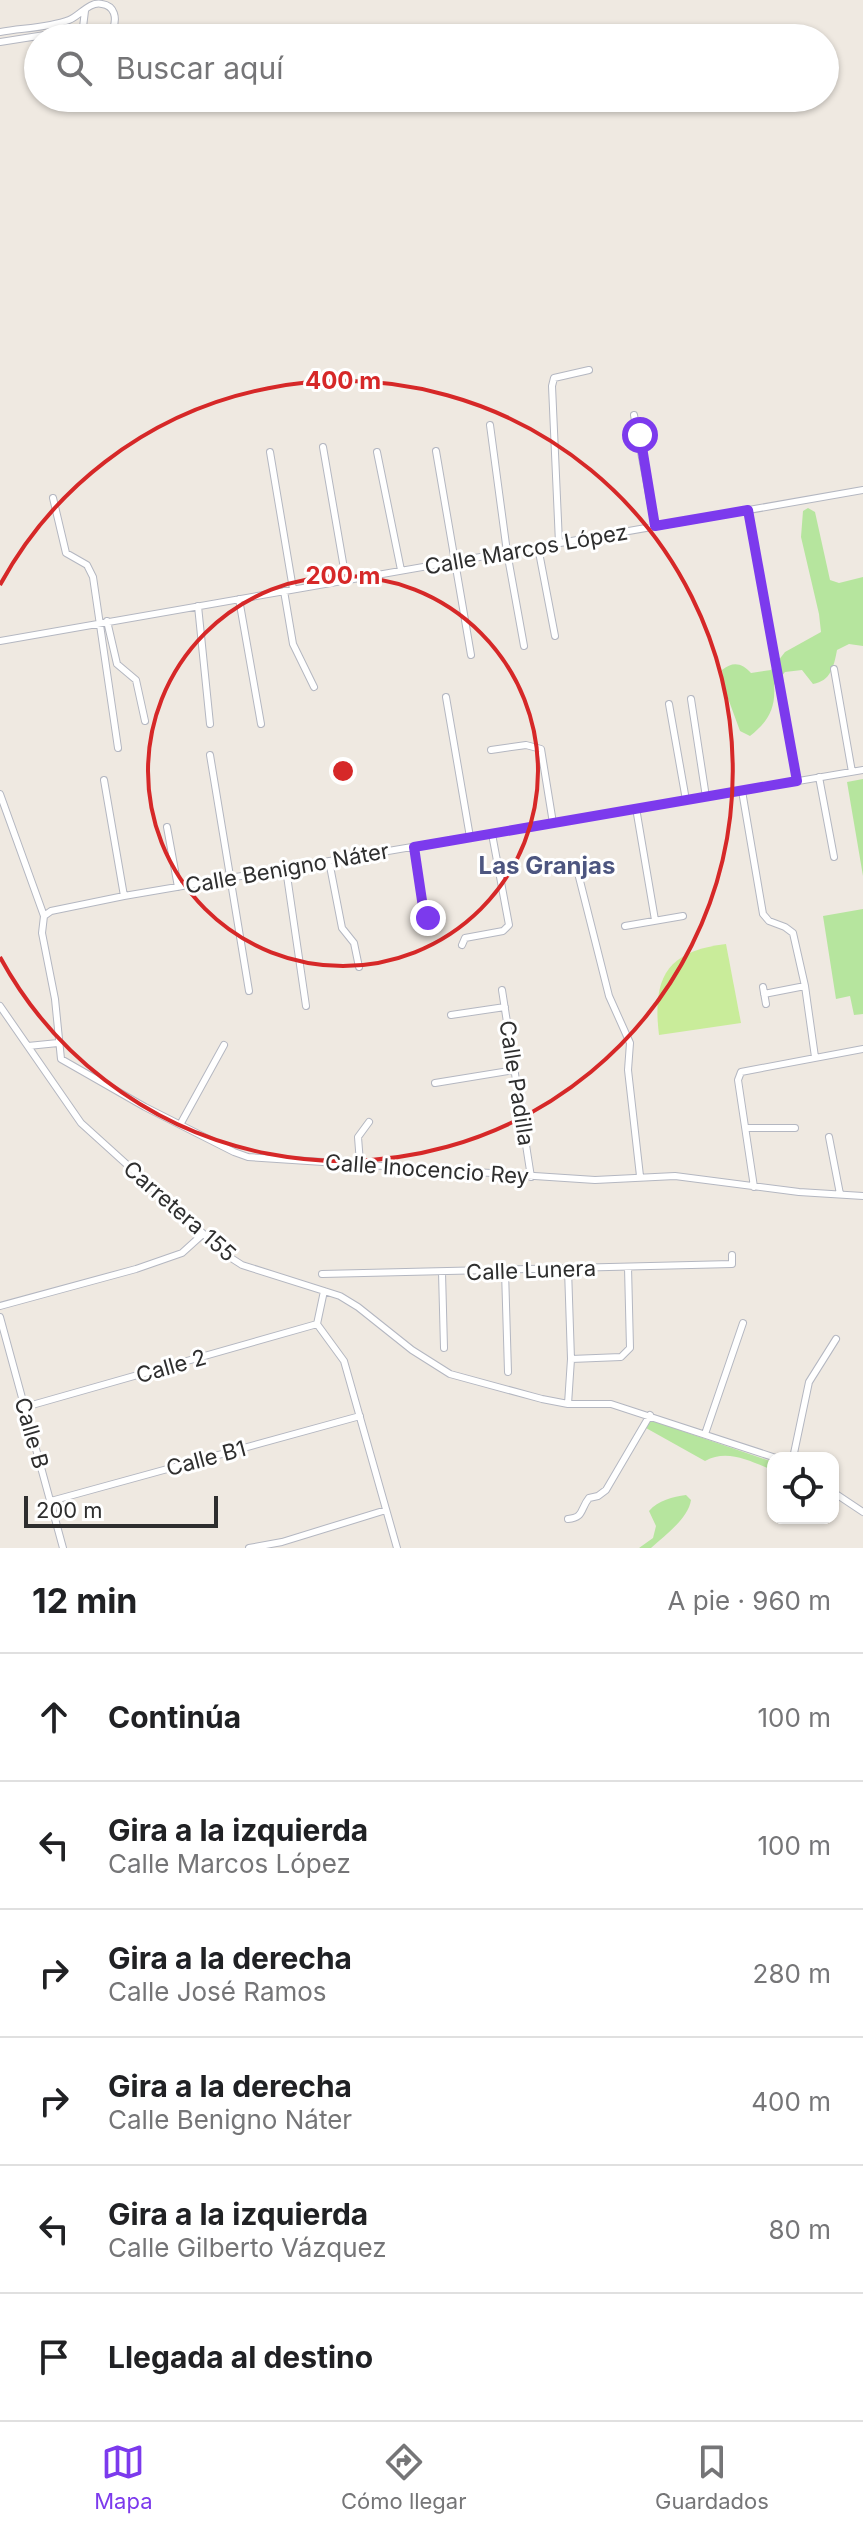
<!DOCTYPE html>
<html lang="es">
<meta charset="utf-8">
<style>
body{margin:0;font-family:Inter,sans-serif;background:#f2f2f2;color:#202124}
.controls{position:absolute;right:24px;bottom:24px;display:grid;overflow:hidden;border-radius:16px;box-shadow:0 2px 6px #0004}
.controls button{width:72px;height:72px;display:grid;place-items:center;padding:0;border:0;border-bottom:2px solid #e0e0e0;background:#fff;color:#202124;font:40px sans-serif}
.scale{position:absolute;left:24px;bottom:20px;width:194px;box-sizing:border-box;padding-left:8px;border:4px solid #2e2e2e;border-top:0;font-size:22px;line-height:28px;white-space:nowrap;color:#2e2e2e;-webkit-text-stroke:6px #fff;paint-order:stroke}
.stop{position:absolute;width:24px;height:24px;margin:-18px;border:6px solid #7c3aed;border-radius:50%;background:#fff}
.stop.end{background:#7c3aed;border-color:#fff;box-shadow:0 2px 8px #0008}
.list{margin:0;padding:0;list-style:none}
h2{display:flex;justify-content:space-between;align-items:center;height:104px;margin:0;padding:0 32px;font-size:34px}
h2 small{font-size:26px;font-weight:400;color:#757577}
.list li{display:grid;grid-template-columns:52px 1fr auto;gap:24px;align-items:center;box-sizing:border-box;height:128px;padding:0 32px;border-top:2px solid #e0e0e0}
.list b{display:block;font-size:30px;white-space:nowrap}
.list p{margin:0;font-size:26px;white-space:nowrap;color:#757577}
.list em{font-size:26px;font-style:normal;color:#757577}
.icon{flex:none;width:44px;height:44px;fill:none;stroke:currentColor;stroke-width:2;stroke-linecap:round;stroke-linejoin:round}
.map{position:relative;flex:none;width:863px;height:1548px;overflow:hidden}
.search{position:absolute;background:#fff;box-shadow:0 2px 6px #0004;left:24px;right:24px;top:24px;height:88px;display:flex;align-items:center;gap:20px;box-sizing:border-box;padding:0 28px;border-radius:44px;color:#757577;font-size:30px}
.sheet{height:872px;background:#fff}
nav{display:flex;justify-content:space-around;align-items:center;box-sizing:border-box;height:112px;border-top:2px solid #e0e0e0;background:#fff;font-size:22px;color:#757577}
nav a{display:grid;justify-items:center;gap:4px}
nav .on{color:#7c3aed}
.map>svg:first-child{display:block}
.green{fill:#b6e59e}
.pitch{fill:#c9ec9a}
.lines{fill:none;stroke-linecap:round;stroke-linejoin:round}
.minor-casing{stroke:#b4b7c1;stroke-width:8}
.minor{stroke:#fff;stroke-width:6}
.route{stroke:#7c3aed;stroke-width:10}
.ring{fill:none;stroke:#d62828;stroke-width:4}
.labels{text-anchor:middle;stroke-width:6;stroke-linejoin:round;paint-order:stroke}
.street-label{font-size:22px;fill:#2e2e2e;stroke:#fff}
.neighbourhood-label{font-size:24px;font-weight:bold;fill:#4d5680;stroke:#fff}
.centre{fill:#d62828;stroke:#fff;stroke-width:4}
.ring-label{font-size:24px;text-anchor:middle;font-weight:bold;fill:#d62828;stroke:#fff;stroke-width:6;stroke-linejoin:round;paint-order:stroke}
</style>
<div class="map">
<svg width="863" height="1548" viewBox="0 0 863 1548">
<rect width="100%" height="100%" fill="#efe9e1"/>
<path class="green" d="M808,508L815,512L830,580L839,583L863,577V646L849,644L837,650C834,666 831,681 813,684L802,670L785,672L774,685C776,708 768,722 750,736L740,731L725,690L722,670C733,661 742,663 751,673L771,670L785,652L821,632L819,614L801,537L803,511Z
M863,779V876L847,782Z
M863,909V1014L854,1015L850,996L836,999L823,916Z
M650,1420L773,1462V1470C751,1462 728,1448 705,1461L646,1428Z
M686,1495L691,1500C688,1519 665,1535 651,1548H639L653,1538L656,1526L649,1511C658,1500 673,1497 686,1495Z"/>
<path class="pitch" d="M726,944L741,1023L659,1035C652,977 667,951 726,944Z"/>
<g class="lines">
<defs>
<path id="minor" d="M0,32C22,28 48,28 69,20C80,16 89,1 102,4C115,6 117,18 113,29L101,37L91,35L83,27L85,11
M0,42L70,31L86,32
M634,415L655,526
M490,425L507,552L524,646
M323,447L346,580
M436,451L471,655
M270,452L293,589
M377,452L401,570
M53,498L66,553L87,565L93,577L118,748
M748,510L797,781
M559,543L552,386L554,378L589,370
M538,547L555,636
M284,591L293,644L314,687
M239,599L261,724
M198,606L210,724
M107,621L117,664L136,680L145,721
M0,641L863,490
M834,669L852,772
M446,697L470,837
M691,699L706,797
M669,704L686,800
M491,750L526,745L541,749L553,823
M210,755L249,991
M819,777L834,857
M104,780L124,896
M742,791L763,914L769,921L785,927L793,933L805,986L815,1057
M0,794L44,916L42,933L55,999L61,1059L145,1107L234,1152L248,1157L595,1180L675,1176L799,1192L863,1196
M636,808L655,920
M167,827L178,887
M414,847L424,914L428,918L435,917
M329,861L342,928L354,943L359,967
M286,869L306,1006
M579,877L609,996L630,1043L628,1070L640,1176
M44,916L51,911L124,896L863,770
M625,926L683,916
M462,945L465,938L503,931L509,925L492,834
M763,987L766,1004
M502,990L531,1177
M764,994L805,986
M0,1006L81,1123L228,1256L242,1265L340,1296L358,1307L412,1350L450,1374L542,1399L568,1404H611L776,1458
M451,1015L505,1007
M28,1046L58,1043
M435,1083L515,1070
M181,1123L224,1045
M747,1128H795
M829,1137L840,1194
M360,1163L358,1137L369,1122
M754,1187L738,1080L741,1072L863,1049
M568,1269L571,1359L568,1404
M505,1271L508,1372
M442,1272L444,1348
M322,1274L732,1264V1255
M0,1306L136,1269L182,1253L203,1234
M0,1317L63,1548
M317,1324L344,1361L397,1548
M317,1324L324,1291
M571,1359L621,1357L630,1348L628,1267
M25,1407L317,1324
M705,1434L743,1323
M793,1458L809,1382L836,1339
M833,1492L863,1512
M51,1501L360,1416
M568,1519C584,1518 580,1509 589,1498L598,1496L606,1490L650,1415
M249,1548L282,1542L386,1510"/>
</defs>
<use href="#minor" class="minor-casing"/>
<use href="#minor" class="minor"/>
</g>
<g class="lines">
<path class="route" d="M428,918L424,914L414,847L797,781L748,510L655,526L640,435"/>
</g>
<g class="ring">
<circle cx="343" cy="771" r="195"/>
<path d="M0 585A390 390 0 1 1 0 957"/>
</g>
<g class="labels">
<g class="street-label">
<text transform="translate(526 549) rotate(-10)" y="8">Calle Marcos López</text>
<text transform="translate(287 868) rotate(-10)" y="8">Calle Benigno Náter</text>
<text transform="translate(517 1083) rotate(81)" y="8">Calle Padilla</text>
<text transform="translate(427 1169) rotate(4)" y="8">Calle Inocencio Rey</text>
<text transform="translate(180 1211) rotate(41)" y="8">Carretera 155</text>
<text transform="translate(531 1270) rotate(-2)" y="8">Calle Lunera</text>
<text transform="translate(171 1366) rotate(-16)" y="8">Calle 2</text>
<text transform="translate(32 1433) rotate(74)" y="8">Calle B</text>
<text transform="translate(206 1458) rotate(-15)" y="8">Calle B1</text>
</g>
<g class="neighbourhood-label">
<text x="547" y="874">Las Granjas</text>
</g>
</g>
<circle cx="343" cy="771" r="12" class="centre"/>
<g class="ring-label">
<text x="343" y="389">400 m</text>
<text x="343" y="584">200 m</text>
</g>
</svg>
<div class="controls">
<button><svg class="icon" aria-label="locate" viewBox="0 0 24 24"><circle cx="12" cy="12" r="6"/><path d="M12 2v4M12 18v4M2 12h4M18 12h4"/></svg></button>
</div>
<div class="scale">200 m</div>
<div class="stop" style="left:640px;top:435px"></div>
<div class="stop end" style="left:428px;top:918px"></div>
<div class="search"><svg class="icon" aria-label="search" viewBox="0 0 24 24"><circle cx="10" cy="10" r="6"/><path d="M15 15l6 6"/></svg>Buscar aquí</div>
</div>
<section class="sheet">
<h2>12 min<small>A pie · 960 m</small></h2>
<ul class="list">
<li><svg class="icon" aria-label="ahead" viewBox="0 0 24 24"><path d="M12 20V5M6 11l6-6 6 6"/></svg><div><b>Continúa</b></div><em>100 m</em></li>
<li><svg class="icon" aria-label="left" viewBox="0 0 24 24"><path d="M17 20v-9H6M10 6l-5 5 5 5"/></svg><div><b>Gira a la izquierda</b><p>Calle Marcos López</p></div><em>100 m</em></li>
<li><svg class="icon" aria-label="right" viewBox="0 0 24 24"><path d="M7 20v-9h11M14 6l5 5-5 5"/></svg><div><b>Gira a la derecha</b><p>Calle José Ramos</p></div><em>280 m</em></li>
<li><svg class="icon" aria-label="right" viewBox="0 0 24 24"><path d="M7 20v-9h11M14 6l5 5-5 5"/></svg><div><b>Gira a la derecha</b><p>Calle Benigno Náter</p></div><em>400 m</em></li>
<li><svg class="icon" aria-label="left" viewBox="0 0 24 24"><path d="M17 20v-9H6M10 6l-5 5 5 5"/></svg><div><b>Gira a la izquierda</b><p>Calle Gilberto Vázquez</p></div><em>80 m</em></li>
<li><svg class="icon" aria-label="arrive" viewBox="0 0 24 24"><path d="M6 21V4h12l-3 4 3 4H6"/></svg><div><b>Llegada al destino</b></div></li>
</ul>
</section>
<nav>
<a class="on"><svg class="icon" aria-label="map" viewBox="0 0 24 24"><path d="M3 6l6-2 6 2 6-2v14l-6 2-6-2-6 2zM9 4v14M15 6v14"/></svg>Mapa</a>
<a><svg class="icon" aria-label="directions" viewBox="0 0 24 24"><path d="M12 3l9 9-9 9-9-9zM9 14v-3h6M13 9l2 2-2 2"/></svg>Cómo llegar</a>
<a><svg class="icon" aria-label="saved" viewBox="0 0 24 24"><path d="M7 4h10v16l-5-4-5 4z"/></svg>Guardados</a>
</nav>
